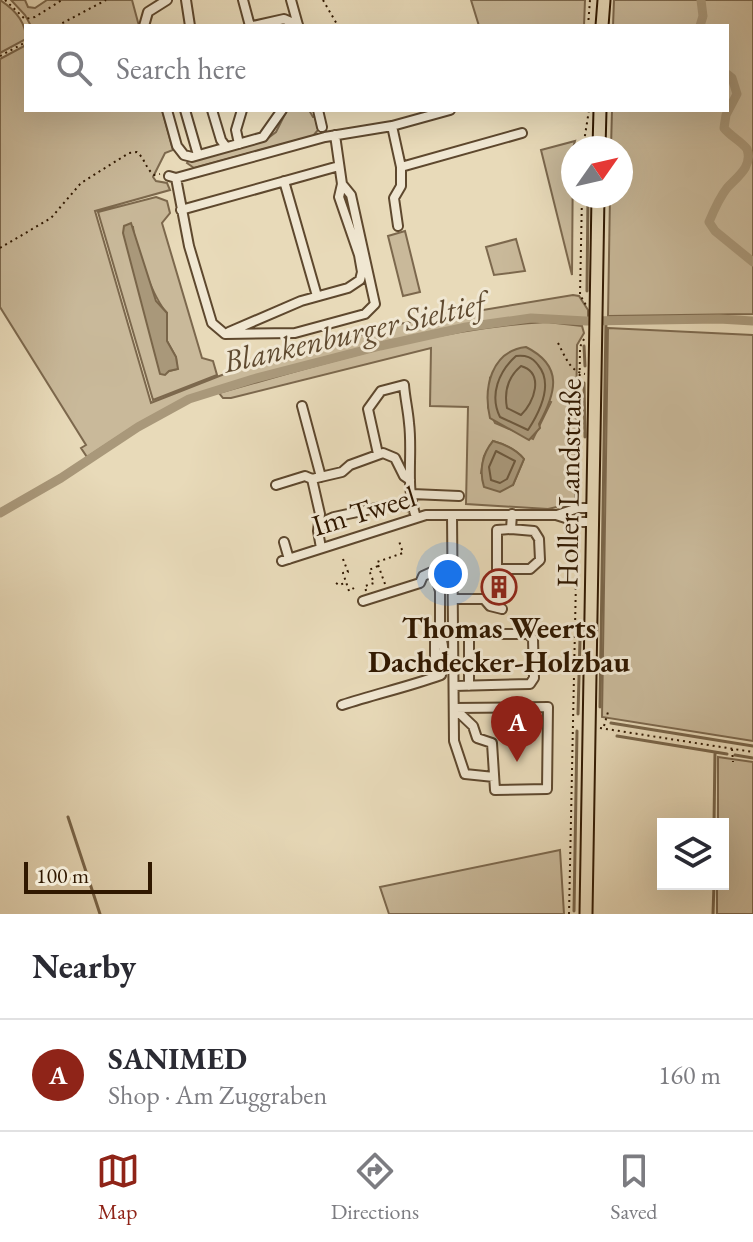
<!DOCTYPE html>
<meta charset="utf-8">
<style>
body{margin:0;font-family:"EB Garamond",serif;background:#f2f2f3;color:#2b2b33}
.controls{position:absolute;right:24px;bottom:24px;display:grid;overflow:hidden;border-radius:0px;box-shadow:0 8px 32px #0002}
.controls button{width:72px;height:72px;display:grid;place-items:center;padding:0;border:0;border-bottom:2px solid #e1e1e2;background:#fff;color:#2b2b33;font:40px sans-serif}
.compass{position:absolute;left:561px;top:136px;width:72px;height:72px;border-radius:50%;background:#fff;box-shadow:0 8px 32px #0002;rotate:56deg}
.scale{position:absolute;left:24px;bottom:20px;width:128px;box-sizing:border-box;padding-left:8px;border:4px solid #301800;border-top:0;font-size:22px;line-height:28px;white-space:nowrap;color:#301800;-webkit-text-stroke:6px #f0e7d2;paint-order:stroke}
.you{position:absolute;left:448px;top:574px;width:28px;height:28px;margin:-20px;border:6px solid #fff;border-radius:50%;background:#1a73e8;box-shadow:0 0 0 12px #1a73e833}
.badge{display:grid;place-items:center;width:52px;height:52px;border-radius:50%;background:#8f2418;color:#fff;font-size:26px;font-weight:700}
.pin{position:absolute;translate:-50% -66px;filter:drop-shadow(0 2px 4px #0008)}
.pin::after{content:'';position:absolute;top:42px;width:28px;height:24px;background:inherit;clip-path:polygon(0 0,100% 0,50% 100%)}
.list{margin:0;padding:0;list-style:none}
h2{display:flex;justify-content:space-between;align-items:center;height:104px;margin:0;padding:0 32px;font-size:34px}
h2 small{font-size:26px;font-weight:400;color:#7c7c81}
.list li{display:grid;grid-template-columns:52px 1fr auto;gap:24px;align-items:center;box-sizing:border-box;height:112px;padding:0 32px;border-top:2px solid #e1e1e2}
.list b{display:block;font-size:30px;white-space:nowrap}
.list p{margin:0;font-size:26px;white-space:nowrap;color:#7c7c81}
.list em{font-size:26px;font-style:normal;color:#7c7c81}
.icon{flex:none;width:44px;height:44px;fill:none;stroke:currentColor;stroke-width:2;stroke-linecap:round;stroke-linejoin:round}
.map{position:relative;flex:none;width:753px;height:914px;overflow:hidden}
.search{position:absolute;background:#fff;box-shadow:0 8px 32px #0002;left:24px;right:24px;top:24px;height:88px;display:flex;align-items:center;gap:20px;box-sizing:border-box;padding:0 28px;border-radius:0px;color:#7c7c81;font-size:30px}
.sheet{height:216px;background:#fff}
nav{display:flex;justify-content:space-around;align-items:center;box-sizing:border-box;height:112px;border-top:2px solid #e1e1e2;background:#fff;font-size:22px;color:#7c7c81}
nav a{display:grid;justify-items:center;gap:4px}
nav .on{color:#8f2418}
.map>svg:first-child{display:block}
.green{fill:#c9b99a;stroke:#7c684d;stroke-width:2;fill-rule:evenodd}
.water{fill:#a9987a;stroke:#796549;stroke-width:2}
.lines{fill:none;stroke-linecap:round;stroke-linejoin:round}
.shore{stroke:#6c583d;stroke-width:2}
.stream{stroke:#796549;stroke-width:3}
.canal{stroke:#a9987a;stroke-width:9}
.minor-casing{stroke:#5e482e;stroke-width:12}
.major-casing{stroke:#301800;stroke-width:15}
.path{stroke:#301800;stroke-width:2;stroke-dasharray:2 4;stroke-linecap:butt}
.minor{stroke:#f0e7d2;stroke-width:8}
.major{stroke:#e8dab9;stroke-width:11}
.labels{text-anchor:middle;stroke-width:6;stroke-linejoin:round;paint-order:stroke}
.street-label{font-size:30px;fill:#301800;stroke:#f0e7d2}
.poi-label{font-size:30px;font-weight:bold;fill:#301800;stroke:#f0e7d2}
.water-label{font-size:32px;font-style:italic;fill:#604b31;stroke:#f0e7d2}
</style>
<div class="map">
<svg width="753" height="914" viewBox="0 0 753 914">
<rect width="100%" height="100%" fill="#e8dab9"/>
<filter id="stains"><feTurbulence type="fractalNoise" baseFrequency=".0025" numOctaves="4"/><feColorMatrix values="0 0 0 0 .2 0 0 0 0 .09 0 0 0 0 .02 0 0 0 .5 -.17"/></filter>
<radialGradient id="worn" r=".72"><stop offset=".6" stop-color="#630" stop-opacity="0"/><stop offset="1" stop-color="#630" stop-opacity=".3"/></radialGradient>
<path class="green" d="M0,0C14,9 26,22 26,39L0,53Z
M11,0H25L28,7L35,8L47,0H132L139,26H31L25,15Z
M471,0H585L584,26H479Z
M614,0H753V314L608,316L610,196H621V148H611L612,110H727V26H613Z
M26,45V110H162L173,150L165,153L153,177L156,181L167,183L170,190L95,211L151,403L227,373L399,324L573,295L579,296L588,310V320L530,316L483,322L299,365L190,396L139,423L87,457L81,448L86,445L0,307V59Z
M287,110H309L313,117H315L318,130L313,136L194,168L187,163L189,160L268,138L276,132Z
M575,141L573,148L572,275L541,150Z
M156,197L167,201L170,213L162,223L202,358L213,361L217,375L153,400L98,212ZM125,226L133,227C135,248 153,298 167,313V341L176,357L177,369L169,371Z
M405,231L420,292L403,296L388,236Z
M516,239L525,271L494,275L486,247Z
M547,322L582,326L584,333L577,345L575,500L570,504L548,509L466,504L468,407L430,406L431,348L231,398H223L219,393C326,363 436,328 547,322ZM490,378L551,402L533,439L495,423L488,407ZM493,441C504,444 516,449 524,459L513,485L481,473L484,456Z
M608,328L753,335V741L602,717Z
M718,757L753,762V914H717V884H723V824H718Z
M560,850L564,914H389L380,887Z"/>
<path class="water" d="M131,223L156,301L167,313V341L176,357L178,369L169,371L165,375L160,374L123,233L124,226Z
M526,347C564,366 556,393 539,424L540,428L529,440L490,418C483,388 491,351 526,347Z
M493,441C504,444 516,449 524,459L513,485L500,492L484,487C479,471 482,454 493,441Z"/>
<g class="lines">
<path class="shore" d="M516,356C526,355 532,357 538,365C554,384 539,413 528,430L500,417C489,395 499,371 516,356Z
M521,366C545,373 534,403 521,415L507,408C504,392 508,377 521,366Z
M496,451L515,461L507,479L500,483L491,480L489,467Z"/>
<path class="stream" d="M589,148V145
M587,291L588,196
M584,346L585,366
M584,383L585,437
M600,707L606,321
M578,714L580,639
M611,723L753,746
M617,736L727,754
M735,755L753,758
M68,817L100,914
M714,824L715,752
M574,911L577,731
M713,914L714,884"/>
<path class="canal" d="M700,26L703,16L701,0
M727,74L732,78L737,94L726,115L724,128C730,136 741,141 747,149C753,167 737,177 727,188C719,198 714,210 709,222L715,231L753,262
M0,513L61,478L138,427L189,399L253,379L380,346L466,327L531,318L586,321L719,319L753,321"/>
<defs>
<path id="minor" d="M186,0L190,26
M243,0L250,26
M291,0L298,25
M144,26L148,12L167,0
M253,26L284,19L298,25
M167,110L177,146L184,155L192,157L263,137L282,110
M185,110L198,155
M212,110L221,140L226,147
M318,110L322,127
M392,126L401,167L522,133
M239,144L236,130L242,110
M169,176L176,178L325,137L392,126L450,110
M176,178L189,246L212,323L225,334L295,333L365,314L375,304L351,195L342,184
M284,181L317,296
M181,210L339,166
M398,226L394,198L401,186V167
M229,332L301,301L348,288L360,280L362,272L359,255L339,197L342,184L335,135
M302,406L321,477
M378,454L368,409L381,391L404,385C405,398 408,410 409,423C413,454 405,487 416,517
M276,485L305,476L312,479
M412,494L459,496
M452,515L454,741L465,774L494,777
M557,515L578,508H591
M511,529L497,530V569H530L540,560L539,539L534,531L511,529L512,514
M318,531L320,514L312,479L342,472L350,465L383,453L395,458L404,476L410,480
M284,542L289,559
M321,548L318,531L327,520L334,517L395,504L413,507
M282,561L426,515H556L578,522H591
M454,599H484L490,606L502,609
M363,601L420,583L423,576L454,562
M469,634V686
M440,637L435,642V657L440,661
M454,686L530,684L534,678L533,639L528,634H454
M342,705C375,694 408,687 441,675C440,662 447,648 440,637V591L434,571
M548,707L547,789L495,790L492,743L477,738L473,726L454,708Z"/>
<path id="major" d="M602,26L604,0
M599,148L600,110
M586,914L598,196"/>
</defs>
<use href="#minor" class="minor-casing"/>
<use href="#major" class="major-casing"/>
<path class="path" d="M5,0L25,19L35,17L62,0
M323,0L338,26
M57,26L106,0
M588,26L590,0
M0,56L26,42
M583,148L589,110
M582,196L580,295L586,305
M0,248L51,218L81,183L129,153L137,152C145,159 146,169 154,175L160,174
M558,343C565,356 570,372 585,374
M578,502L580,347L585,337
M343,559L348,572L343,573L349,591L354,588
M336,583L339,585L345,583
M385,584L377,562L403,553L399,541
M366,591L365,586L374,583L369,570L378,566
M604,726L608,712
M600,728L753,752
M732,749L733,762
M569,914L577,532"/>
<use href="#minor" class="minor"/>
<use href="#major" class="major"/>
</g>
<defs>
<symbol id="building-ring" viewBox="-11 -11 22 22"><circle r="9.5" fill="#f0e7d2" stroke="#8f2418" stroke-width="1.5"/><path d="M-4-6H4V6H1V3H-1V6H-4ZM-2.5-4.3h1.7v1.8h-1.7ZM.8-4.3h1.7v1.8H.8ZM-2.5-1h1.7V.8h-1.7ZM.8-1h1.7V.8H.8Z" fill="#8f2418"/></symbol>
</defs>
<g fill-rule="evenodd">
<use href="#building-ring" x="479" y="567" width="40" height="40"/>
</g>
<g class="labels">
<g class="street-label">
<text transform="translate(569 483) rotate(-89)" y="10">Holler Landstraße</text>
<text transform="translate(364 511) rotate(-17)" y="10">Im Tweel</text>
</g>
<g class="poi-label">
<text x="499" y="638">Thomas Weerts<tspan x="499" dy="34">Dachdecker-Holzbau</tspan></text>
</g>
<g class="water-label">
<text transform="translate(354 332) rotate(-13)" y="11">Blankenburger Sieltief</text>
</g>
</g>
<rect width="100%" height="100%" filter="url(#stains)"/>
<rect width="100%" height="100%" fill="url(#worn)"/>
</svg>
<div class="controls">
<button><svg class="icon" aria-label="layers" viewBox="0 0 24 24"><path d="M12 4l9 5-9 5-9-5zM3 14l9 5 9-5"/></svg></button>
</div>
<svg class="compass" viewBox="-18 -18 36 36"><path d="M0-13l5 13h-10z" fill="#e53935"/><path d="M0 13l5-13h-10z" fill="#7c7c81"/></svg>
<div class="scale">100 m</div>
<div class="you"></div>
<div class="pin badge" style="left:517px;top:762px">A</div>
<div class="search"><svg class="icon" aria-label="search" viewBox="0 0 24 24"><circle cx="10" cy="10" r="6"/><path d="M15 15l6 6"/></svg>Search here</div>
</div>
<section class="sheet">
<h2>Nearby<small></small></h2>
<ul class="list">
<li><span class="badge">A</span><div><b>SANIMED</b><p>Shop · Am Zuggraben</p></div><em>160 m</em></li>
</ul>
</section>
<nav>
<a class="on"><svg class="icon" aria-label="map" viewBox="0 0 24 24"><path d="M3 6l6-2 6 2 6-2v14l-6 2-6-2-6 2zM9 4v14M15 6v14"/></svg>Map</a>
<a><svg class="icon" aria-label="directions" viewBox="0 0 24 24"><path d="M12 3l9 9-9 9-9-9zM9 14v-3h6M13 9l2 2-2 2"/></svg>Directions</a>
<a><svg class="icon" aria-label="saved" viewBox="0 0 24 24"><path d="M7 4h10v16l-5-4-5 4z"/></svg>Saved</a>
</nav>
